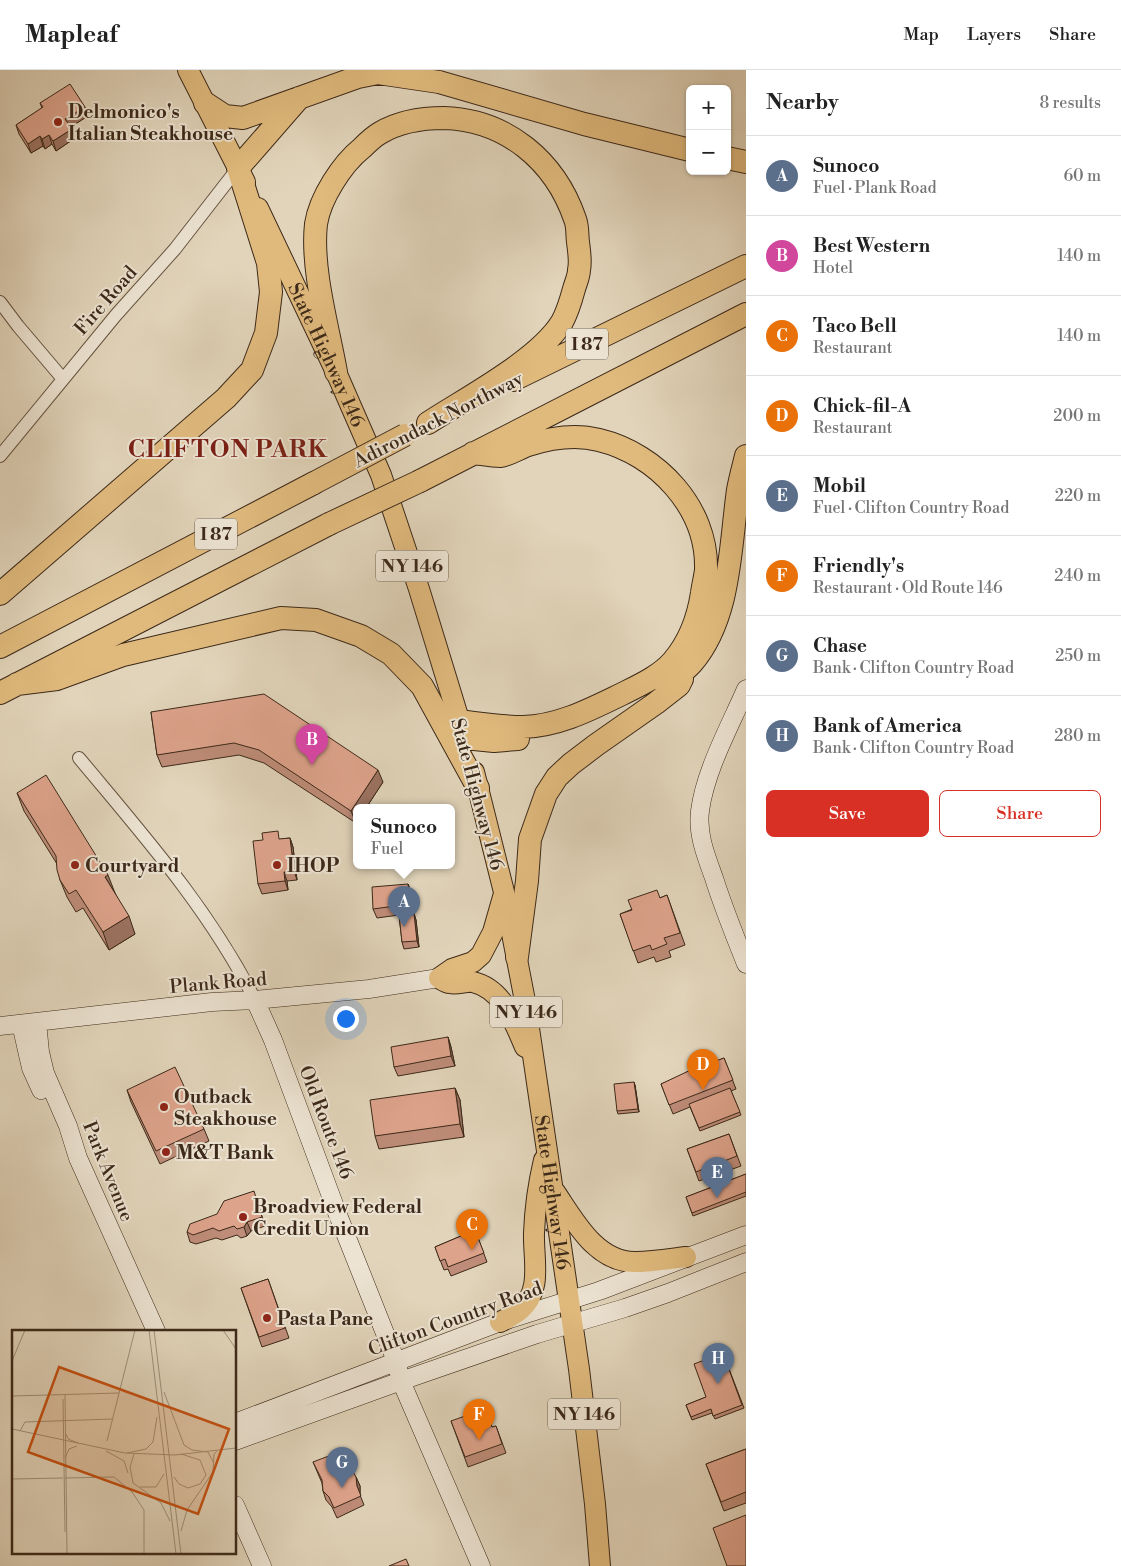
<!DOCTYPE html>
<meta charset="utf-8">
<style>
body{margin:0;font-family:"Libre Bodoni",serif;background:#f6f6f6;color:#222}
.controls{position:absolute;right:15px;top:15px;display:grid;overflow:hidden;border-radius:8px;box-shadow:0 1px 4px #0004}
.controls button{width:45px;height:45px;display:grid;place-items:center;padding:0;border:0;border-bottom:1px solid #e0e0e0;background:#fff;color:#222;font:25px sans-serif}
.you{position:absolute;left:345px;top:948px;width:18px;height:18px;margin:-12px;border:4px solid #fff;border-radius:50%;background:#1a73e8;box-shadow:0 0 0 8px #1a73e833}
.badge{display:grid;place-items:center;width:32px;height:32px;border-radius:50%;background:#d93025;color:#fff;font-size:16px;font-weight:700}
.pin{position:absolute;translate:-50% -41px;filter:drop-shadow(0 1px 2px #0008)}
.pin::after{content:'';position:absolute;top:26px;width:18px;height:15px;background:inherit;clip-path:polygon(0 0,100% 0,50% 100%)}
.popup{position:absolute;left:353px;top:734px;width:102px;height:65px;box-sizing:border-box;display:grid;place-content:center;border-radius:8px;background:#fff;filter:drop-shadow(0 1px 4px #0005);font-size:16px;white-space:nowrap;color:#767676}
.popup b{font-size:19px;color:#222}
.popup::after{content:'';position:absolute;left:50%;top:100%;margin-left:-10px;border:10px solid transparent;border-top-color:#fff}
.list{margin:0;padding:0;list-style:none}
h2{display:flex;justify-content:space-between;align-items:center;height:65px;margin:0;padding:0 20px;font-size:21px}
h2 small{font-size:16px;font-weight:400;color:#767676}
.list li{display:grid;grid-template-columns:32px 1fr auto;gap:15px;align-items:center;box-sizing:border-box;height:80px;padding:0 20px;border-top:1px solid #e0e0e0}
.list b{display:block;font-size:19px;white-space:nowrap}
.list p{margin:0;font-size:16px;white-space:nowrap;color:#767676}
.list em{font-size:16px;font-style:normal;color:#767676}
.actions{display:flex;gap:10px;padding:15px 20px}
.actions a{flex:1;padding:11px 0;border:1px solid #d93025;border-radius:8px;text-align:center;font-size:18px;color:#d93025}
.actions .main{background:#d93025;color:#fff}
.map{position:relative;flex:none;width:746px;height:1496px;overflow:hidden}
header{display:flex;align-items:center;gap:30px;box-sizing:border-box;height:70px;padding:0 25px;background:#fff;border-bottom:1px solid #e0e0e0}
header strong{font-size:24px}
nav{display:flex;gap:28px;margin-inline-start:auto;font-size:18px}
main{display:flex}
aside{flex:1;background:#fff}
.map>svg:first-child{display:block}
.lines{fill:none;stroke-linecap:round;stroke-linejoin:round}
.street-casing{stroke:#655441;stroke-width:14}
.secondary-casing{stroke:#3c2919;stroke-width:19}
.primary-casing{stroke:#3c2919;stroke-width:22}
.highway-casing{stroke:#3c2919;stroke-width:24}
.street{stroke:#ece3d2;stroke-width:12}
.secondary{stroke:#ece3d2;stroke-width:18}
.primary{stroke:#e0ba7d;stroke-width:20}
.highway{stroke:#e0ba7d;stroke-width:22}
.highway-bridge-casing{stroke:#3c2919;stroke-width:24;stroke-linecap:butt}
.highway-bridge{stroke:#e0ba7d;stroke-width:22}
.wall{fill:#be8c78;stroke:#3c2919}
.shaded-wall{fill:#9b7261;stroke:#3c2919}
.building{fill:#dda38b;stroke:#3c2919}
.poi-dot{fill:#8f2418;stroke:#ece3d2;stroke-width:2}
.labels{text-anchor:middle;stroke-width:4;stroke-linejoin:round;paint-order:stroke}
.shield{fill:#ece3d2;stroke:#716150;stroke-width:1}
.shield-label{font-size:18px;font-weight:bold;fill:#3c2919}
.poi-label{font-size:19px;font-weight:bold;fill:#3c2919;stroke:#ece3d2;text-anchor:start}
.street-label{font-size:19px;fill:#3c2919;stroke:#ece3d2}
.district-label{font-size:24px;font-weight:bold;letter-spacing:1px;fill:#7a1f14;stroke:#ece3d2}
.inset-road{fill:none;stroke:#9f907a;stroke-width:1}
.view{fill:#c64f0f;fill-opacity:0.15;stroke:#c64f0f;stroke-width:2.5}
.inset-edge{fill:none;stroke:#3c2919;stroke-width:2.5}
</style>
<header>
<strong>Mapleaf</strong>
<nav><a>Map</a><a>Layers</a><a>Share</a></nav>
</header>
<main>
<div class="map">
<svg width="746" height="1496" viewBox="0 0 746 1496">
<rect width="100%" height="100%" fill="#e1d4ba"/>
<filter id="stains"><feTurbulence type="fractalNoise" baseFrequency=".004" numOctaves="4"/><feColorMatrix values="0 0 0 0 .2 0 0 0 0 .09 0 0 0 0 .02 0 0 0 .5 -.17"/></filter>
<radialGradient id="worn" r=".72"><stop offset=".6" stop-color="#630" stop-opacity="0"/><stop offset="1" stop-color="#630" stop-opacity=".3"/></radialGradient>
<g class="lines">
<defs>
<path id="street" d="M0,232L18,256L63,309
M0,386L116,245L175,179L238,98
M79,688C144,766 209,839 255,930"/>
<path id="secondary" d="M746,619C730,656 705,701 700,741C697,764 706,786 714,808C723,837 735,866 746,894
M255,930L273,970L338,1145L396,1291L401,1311L481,1496
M37,952L40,982L45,1003L68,1056L78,1088L156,1261
M21,954L31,998L41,1020
M0,956L212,932L255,930L369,919L439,908
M235,1353L500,1252L599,1221L746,1165
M235,1371L401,1311L537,1264L625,1238L668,1223L746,1192
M235,1435L262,1496"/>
<g id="primary">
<path d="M188,0L245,112"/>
<path id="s1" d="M258,138L336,302L381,405L419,519L464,666"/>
<path id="s2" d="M474,702L504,822L525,931L579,1299L595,1434L600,1496"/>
<path d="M503,827L493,862L481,885L473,892L452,899L439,908C442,910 446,913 450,913C457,915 466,911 473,912C503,919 514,952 525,977"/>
<path d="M555,1122C574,1150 596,1193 636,1192C653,1192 670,1189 686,1187"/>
<path d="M500,1252C506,1249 514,1245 520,1240C543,1221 533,1188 534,1163C535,1137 538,1115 544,1090"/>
</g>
<path id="highway" d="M205,33L225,46L243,48L358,7L378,3L439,12L584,54L690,80
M727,88L746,92
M336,302C328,257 311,199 316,154C320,128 342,94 362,78C367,73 373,67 380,63C400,51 421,48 444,48C507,50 555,91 575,149C578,156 577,165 578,172C579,181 581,191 579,200C579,206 576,212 574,219C571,230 568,241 562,252C539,290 466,328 428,353
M513,310L746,196
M420,411L746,244
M0,524L226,328L252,300L266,263L271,222L268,193L238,98L299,28
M0,577L314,413
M17,614L57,609L123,585L281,548L316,550L361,566L391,584L422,616L478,718
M666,615C675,608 685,601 692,593C731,548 730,476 738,420C740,409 743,398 746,386
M0,623L329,454
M459,651C480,654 501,657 523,657C559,656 591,639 622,624C640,615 660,606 673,591C690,571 698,549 702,523C703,515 705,508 706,500C708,438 657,384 599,370C576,364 550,368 528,375C519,378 509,385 500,386C491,386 482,384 473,383
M464,668L494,671L518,669
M517,887L527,811L530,769L546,724L557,707L571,694L596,675L656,633L679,615L682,609"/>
</defs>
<use href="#street" class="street-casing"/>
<use href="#secondary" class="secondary-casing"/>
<use href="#primary" class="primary-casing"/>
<use href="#highway" class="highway-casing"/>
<use href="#street" class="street"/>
<use href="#secondary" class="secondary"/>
<use href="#primary" class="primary"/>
<use href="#highway" class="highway"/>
<defs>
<path id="highway-bridge" d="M314,413L405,365
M329,454L420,411"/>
</defs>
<use href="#highway-bridge" class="highway-bridge-casing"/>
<use href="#highway-bridge" class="highway-bridge"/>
</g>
<path class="wall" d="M40,33L85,37L88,46L70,57L75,68L56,81L52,74L45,79L43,76L31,83L19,64L16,55L42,38Z
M151,642L383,712L366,738H356V753L264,693L239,685L162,697L157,685Z
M17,723L115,823L135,864L109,880L83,838L76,842L67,827L60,810L57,794L24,741Z
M290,768L293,777L297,810L287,811L288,820L262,824L258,814L281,769Z
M408,814L412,824L414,843L416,850L419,877L404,879L402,872L399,845L377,848L373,839Z
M667,825L685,875L669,881L671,887L656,892L654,887L638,893L620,844Z
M448,967L451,977L455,996L398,1006L394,997Z
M724,988L736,1019L731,1021L741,1045L700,1061L690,1037L673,1044L661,1014Z
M635,1015L639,1042L618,1044L617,1041Z
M455,1018L460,1030L464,1067L379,1079L375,1066Z
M127,1020L204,1059L209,1071L160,1094L131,1032Z
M729,1064L741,1096L699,1111L687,1079Z
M746,1104V1126L693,1146L686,1127Z
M257,1130L265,1156L251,1161L247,1166L241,1168L237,1165L222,1170L216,1168L196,1174L190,1172L187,1162Z
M475,1160L487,1192L451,1206L448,1199L444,1200L435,1177Z
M268,1209L289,1268L262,1277L241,1218Z
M723,1283L744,1338L715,1349L712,1343L692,1350L686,1335L706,1327Z
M451,1351L492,1357L496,1356L506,1383L468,1397Z
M746,1379V1433L724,1441L706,1394Z
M313,1392L356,1407L360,1416V1425L364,1435L337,1448L332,1437L326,1430L323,1421L322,1413Z"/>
<path class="shaded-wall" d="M85,37L88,46L69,58L65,49Z
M72,59L75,68L56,81L53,71Z
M49,65L52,74L45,79L42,69Z
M40,66L43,76L31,83L28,74Z
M378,700L383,712L366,738H356V753L351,741Z
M290,768L293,777L297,810L294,801Z
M284,802L287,811L288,820L285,811Z
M108,805L115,823L105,807Z
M408,814L412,824L414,843L410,834Z
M414,844L416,850L419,877L417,871Z
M129,846L135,864L109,880L103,862Z
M448,967L451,977L455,996L451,986Z
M634,1012L635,1015L639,1042L638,1039Z
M455,1018L460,1030L464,1067L460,1054Z
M247,1152L251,1161L247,1166L244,1157Z
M356,1407L360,1416V1426L357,1416Z"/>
<path class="building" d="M70,14L85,37L65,49L72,59L53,71L49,65L42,69L40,66L28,74L16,55L43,37L40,33Z
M264,624L378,700L351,741L259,680L234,673L157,685L151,642Z
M46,705L108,805L105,807L129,846L103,862L76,820L69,824L60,810L57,800L56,786L17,723Z
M278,761L279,769L290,768L294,801L284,802L285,811L258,814L253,771L263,770L262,763Z
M408,814L410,834L373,839L372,817Z
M657,820L660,828L667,825L680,863L664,868L667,874L652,880L650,875L633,881L620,844L632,840L628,830Z
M414,844L417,871L402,872L399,845Z
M448,967L451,986L394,997L391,977Z
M724,988L733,1010L669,1035L661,1014L697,997L698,998Z
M175,997L204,1059L156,1081L127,1020Z
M634,1012L638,1039L617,1041L614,1014Z
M455,1018L460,1054L375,1066L370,1030Z
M730,1018L740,1042L699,1058L689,1034Z
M729,1064L737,1086L696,1102L687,1079Z
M746,1104V1122L692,1143L686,1127Z
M254,1121L262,1147L247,1152L244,1157L237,1159L234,1156L219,1161L213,1158L193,1165L187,1162L190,1154L217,1144L224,1131Z
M475,1160L484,1183L448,1197L445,1189L440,1191L435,1177Z
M268,1209L285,1258L259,1267L241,1218Z
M723,1283L742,1335L713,1346L711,1339L691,1347L686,1335L706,1327L694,1294Z
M485,1339L492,1357L496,1356L502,1374L465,1387L451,1351Z
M746,1379V1422L721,1432L706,1394Z
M342,1381L356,1407L357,1416L361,1426L334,1438L329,1427L323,1421L322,1410L313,1392Z
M746,1445V1496H727L713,1458Z
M406,1489L409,1496H389Z"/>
<g class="poi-dot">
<circle cx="58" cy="52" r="5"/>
<circle cx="75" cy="795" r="5"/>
<circle cx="277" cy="795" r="5"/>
<circle cx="164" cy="1037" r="5"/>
<circle cx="166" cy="1082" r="5"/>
<circle cx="243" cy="1147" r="5"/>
<circle cx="267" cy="1248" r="5"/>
</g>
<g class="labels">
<g class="shield">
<rect x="566" y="258.5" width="42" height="31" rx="4"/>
<rect x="195" y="448.5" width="42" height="31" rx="4"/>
<rect x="376" y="480.5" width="72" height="31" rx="4"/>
<rect x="490" y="926.5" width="72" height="31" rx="4"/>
<rect x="548" y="1328.5" width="72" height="31" rx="4"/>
</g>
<g class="shield-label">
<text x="587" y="280">I 87</text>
<text x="216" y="470">I 87</text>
<text x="412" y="502">NY 146</text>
<text x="526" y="948">NY 146</text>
<text x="584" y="1350">NY 146</text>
</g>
<g class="poi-label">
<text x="68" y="48">Delmonico's<tspan x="68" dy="22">Italian Steakhouse</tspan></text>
<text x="85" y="802">Courtyard</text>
<text x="287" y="802">IHOP</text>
<text x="174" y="1033">Outback<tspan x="174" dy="22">Steakhouse</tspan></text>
<text x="176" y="1089">M&amp;T Bank</text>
<text x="253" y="1143">Broadview Federal<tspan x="253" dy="22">Credit Union</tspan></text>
<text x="277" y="1255">Pasta Pane</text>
</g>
<g class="street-label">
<text transform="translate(105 230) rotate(-49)" y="7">Fire Road</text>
<text dy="7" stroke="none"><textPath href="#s1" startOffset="162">State Highway 146</textPath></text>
<text transform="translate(438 349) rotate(-27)" y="7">Adirondack Northway</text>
<text transform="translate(478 724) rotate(75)" y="7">State Highway 146</text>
<text transform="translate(218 912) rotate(-5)" y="7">Plank Road</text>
<text transform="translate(327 1052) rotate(69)" y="7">Old Route 146</text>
<text transform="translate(109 1101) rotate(68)" y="7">Park Avenue</text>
<text dy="7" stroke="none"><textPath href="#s2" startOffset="428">State Highway 146</textPath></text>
<text transform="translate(455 1248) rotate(-20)" y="7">Clifton Country Road</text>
</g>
<g class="district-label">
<text x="228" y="387">CLIFTON PARK</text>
</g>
</g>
<g transform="translate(12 1260)">
<rect width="224" height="224" fill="#e1d4ba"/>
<path class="inset-road" d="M137,0L164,224M142,0L169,224M211,0L224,19M0,31L13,0M152,62L172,115L180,120L196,122L201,132M53,65L55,224M0,66L107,63M51,69L53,202M0,99L113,123L163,125L224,118M8,101L13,92L100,89M54,104L56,109L66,113M95,111L123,0M94,121L112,131L116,143M115,123L134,119L141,112L145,87M122,124L118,137L121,153L149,173L158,191M53,128L57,119L65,116M162,147L167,154L176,158L188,154L194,145L188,130L169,124M53,148L102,147L120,162L132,180V224M0,149L51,148M128,157H144L152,144M169,201L175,180L201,142L202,124L205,121"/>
<path class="view" d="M47,37L217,99L186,184L16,122Z"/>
<rect width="224" height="224" class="inset-edge"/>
</g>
<rect width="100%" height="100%" filter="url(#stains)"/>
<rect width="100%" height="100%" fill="url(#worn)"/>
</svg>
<div class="controls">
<button>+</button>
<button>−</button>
</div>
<div class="you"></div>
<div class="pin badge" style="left:404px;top:857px;background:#5c6f8a">A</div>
<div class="popup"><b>Sunoco</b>Fuel</div>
<div class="pin badge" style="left:312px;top:695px;background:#d1479c">B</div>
<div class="pin badge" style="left:472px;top:1180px;background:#e8710a">C</div>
<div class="pin badge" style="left:703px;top:1020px;background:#e8710a">D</div>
<div class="pin badge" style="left:717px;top:1128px;background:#5c6f8a">E</div>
<div class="pin badge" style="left:479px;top:1370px;background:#e8710a">F</div>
<div class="pin badge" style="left:342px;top:1418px;background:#5c6f8a">G</div>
<div class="pin badge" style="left:718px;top:1314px;background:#5c6f8a">H</div>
</div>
<aside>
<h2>Nearby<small>8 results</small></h2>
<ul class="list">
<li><span class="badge" style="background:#5c6f8a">A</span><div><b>Sunoco</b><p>Fuel · Plank Road</p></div><em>60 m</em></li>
<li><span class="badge" style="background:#d1479c">B</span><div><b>Best Western</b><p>Hotel</p></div><em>140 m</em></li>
<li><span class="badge" style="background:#e8710a">C</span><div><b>Taco Bell</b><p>Restaurant</p></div><em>140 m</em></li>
<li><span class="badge" style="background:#e8710a">D</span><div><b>Chick-fil-A</b><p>Restaurant</p></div><em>200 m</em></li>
<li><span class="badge" style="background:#5c6f8a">E</span><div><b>Mobil</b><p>Fuel · Clifton Country Road</p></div><em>220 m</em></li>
<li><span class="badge" style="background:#e8710a">F</span><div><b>Friendly's</b><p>Restaurant · Old Route 146</p></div><em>240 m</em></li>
<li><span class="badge" style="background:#5c6f8a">G</span><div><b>Chase</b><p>Bank · Clifton Country Road</p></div><em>250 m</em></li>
<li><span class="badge" style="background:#5c6f8a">H</span><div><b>Bank of America</b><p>Bank · Clifton Country Road</p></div><em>280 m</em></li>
</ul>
<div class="actions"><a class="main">Save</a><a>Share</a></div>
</aside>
</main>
